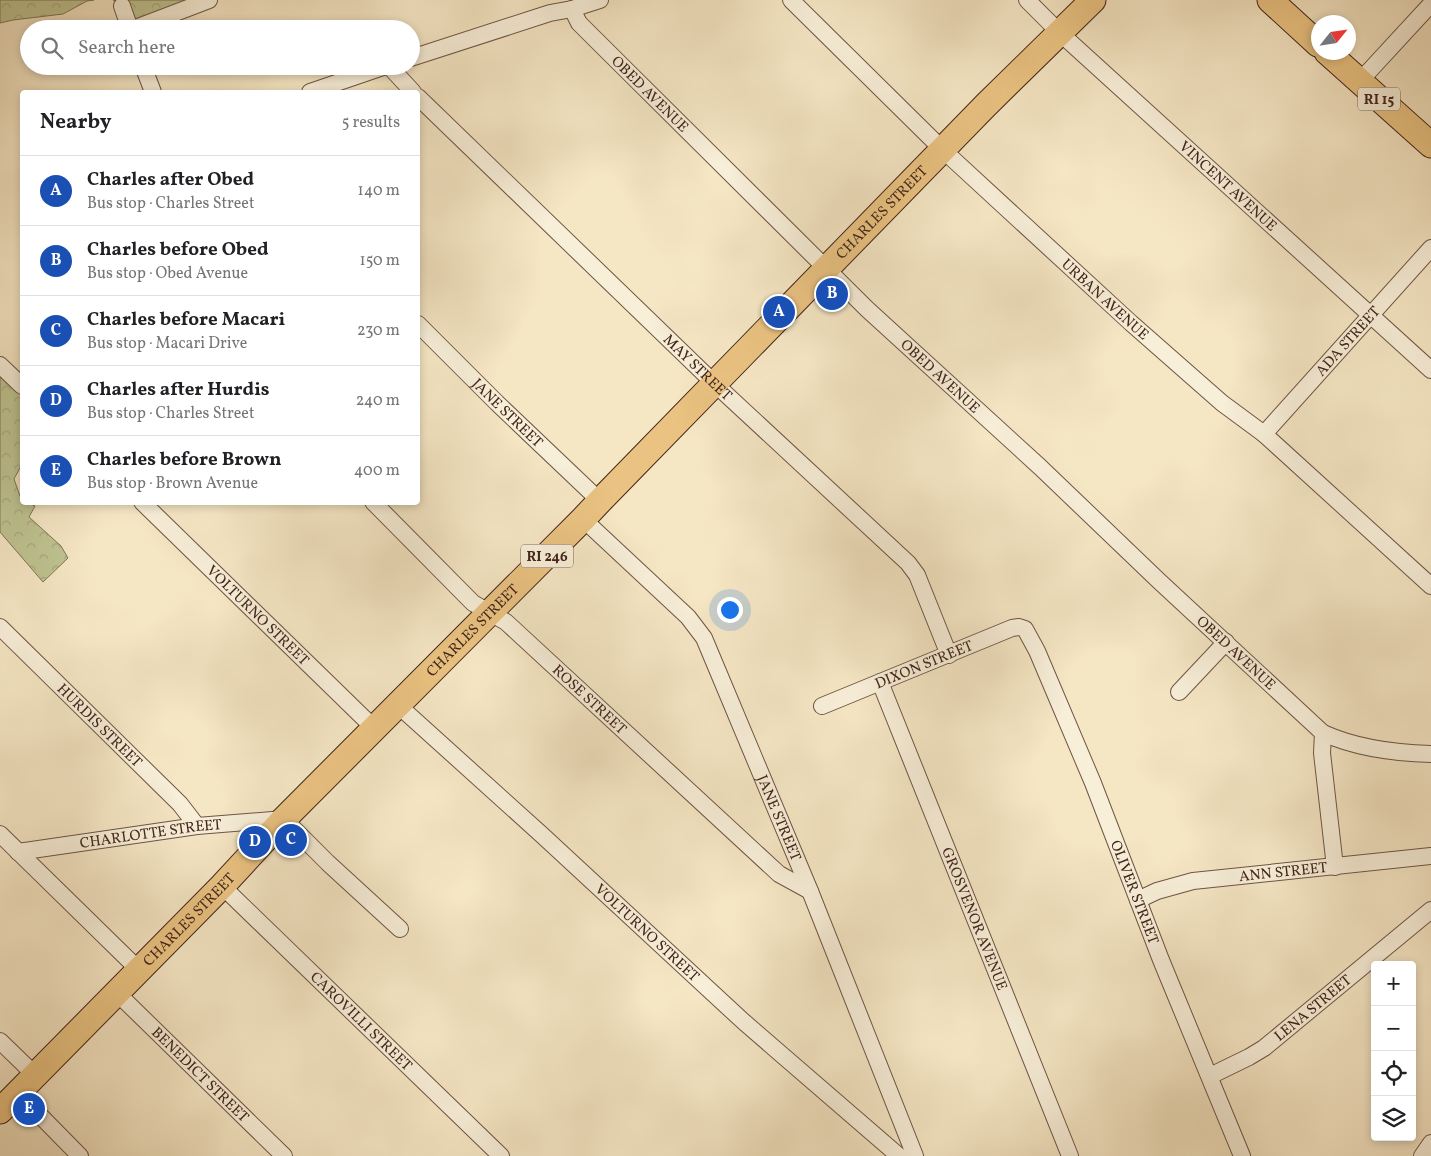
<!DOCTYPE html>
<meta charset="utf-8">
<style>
body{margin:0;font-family:Vollkorn,serif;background:#f2f2f2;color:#202124}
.controls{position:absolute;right:15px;bottom:15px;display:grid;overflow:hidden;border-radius:5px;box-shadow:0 2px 8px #0003}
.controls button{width:45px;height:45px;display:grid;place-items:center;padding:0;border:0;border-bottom:1px solid #e0e0e0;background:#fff;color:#202124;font:25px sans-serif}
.compass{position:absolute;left:1311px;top:15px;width:45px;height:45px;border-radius:50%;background:#fff;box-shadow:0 2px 8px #0003;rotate:60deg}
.you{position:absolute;left:729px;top:609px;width:18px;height:18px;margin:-12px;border:4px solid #fff;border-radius:50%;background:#1a73e8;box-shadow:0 0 0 8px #1a73e833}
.badge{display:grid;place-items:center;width:32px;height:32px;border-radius:50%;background:#b45309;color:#fff;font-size:16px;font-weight:700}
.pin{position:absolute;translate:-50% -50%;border:2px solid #fff;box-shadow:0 1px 5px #0006}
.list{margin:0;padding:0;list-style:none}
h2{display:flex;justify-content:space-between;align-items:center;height:65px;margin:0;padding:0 20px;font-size:21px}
h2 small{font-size:16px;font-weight:400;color:#757577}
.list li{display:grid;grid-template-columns:32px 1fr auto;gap:15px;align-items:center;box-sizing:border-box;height:70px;padding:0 20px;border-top:1px solid #e0e0e0}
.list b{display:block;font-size:19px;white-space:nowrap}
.list p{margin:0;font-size:16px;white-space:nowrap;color:#757577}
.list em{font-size:16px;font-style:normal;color:#757577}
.icon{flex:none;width:28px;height:28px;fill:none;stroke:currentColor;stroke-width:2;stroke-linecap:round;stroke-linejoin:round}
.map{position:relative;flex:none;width:1431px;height:1156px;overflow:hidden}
.search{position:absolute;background:#fff;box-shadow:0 2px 8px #0003;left:20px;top:20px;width:400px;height:55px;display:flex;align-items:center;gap:12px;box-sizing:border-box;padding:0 18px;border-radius:28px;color:#757577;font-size:19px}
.panel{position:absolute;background:#fff;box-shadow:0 2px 8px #0003;left:20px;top:90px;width:400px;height:415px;border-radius:5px}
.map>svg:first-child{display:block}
.forest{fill:url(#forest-crowns);stroke:#807456}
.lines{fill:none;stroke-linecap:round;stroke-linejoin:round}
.minor-casing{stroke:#6e5545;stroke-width:18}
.primary-casing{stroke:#41251b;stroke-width:27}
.minor{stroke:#f8efd9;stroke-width:16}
.primary{stroke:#eac382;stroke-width:25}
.labels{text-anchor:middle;stroke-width:4;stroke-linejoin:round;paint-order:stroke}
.shield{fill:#f8efd9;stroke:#786254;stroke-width:1}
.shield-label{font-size:14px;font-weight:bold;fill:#41251b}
.street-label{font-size:15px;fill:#41251b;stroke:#f8efd9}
</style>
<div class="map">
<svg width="1431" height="1156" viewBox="0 0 1431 1156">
<defs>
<pattern id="forest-crowns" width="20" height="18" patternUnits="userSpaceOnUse" patternTransform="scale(1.25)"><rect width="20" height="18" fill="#bfc492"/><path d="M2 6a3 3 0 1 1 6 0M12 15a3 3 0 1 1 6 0" fill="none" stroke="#a5a87d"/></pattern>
</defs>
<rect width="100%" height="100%" fill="#f5e6c4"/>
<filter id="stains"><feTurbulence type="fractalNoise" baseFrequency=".004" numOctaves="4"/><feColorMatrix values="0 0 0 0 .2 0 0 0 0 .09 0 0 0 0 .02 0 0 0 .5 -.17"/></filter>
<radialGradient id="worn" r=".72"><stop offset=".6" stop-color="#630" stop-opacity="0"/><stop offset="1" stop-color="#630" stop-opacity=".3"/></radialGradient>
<path class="forest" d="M0,0H94L87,1L63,14L13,20L0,23Z
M113,0H214L134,26L123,5Z
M0,370L22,392V464L14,479L20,496L22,498V502L29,503L35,506L29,517L61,546L68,558L43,582L0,532Z"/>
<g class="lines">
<defs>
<g id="minor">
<path id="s1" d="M791,0L943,150L1131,323L1222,403L1264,434L1431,586"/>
<path id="s2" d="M1027,0L1060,33L1431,370"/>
<path d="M122,6L130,29"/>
<path id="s3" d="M572,9L579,23L594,38L867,309L1040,467L1159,581L1323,733C1356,748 1394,753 1431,754"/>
<path d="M133,29L209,0"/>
<path d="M411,58L550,13L572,9L600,0"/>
<path d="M143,66L153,92"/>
<path d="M389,66L413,92"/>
<path d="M1359,82L1431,4"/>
<path d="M310,92L386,66"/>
<path id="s4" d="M418,97L715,384L908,563L917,575L949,655"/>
<path id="s5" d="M418,324L497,403L600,501"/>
<path d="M0,365L22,386"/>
<path id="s6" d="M1264,434L1431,248"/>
<path id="s7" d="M142,502L375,729"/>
<path id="s8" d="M373,502L473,603L506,622L779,874L810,891"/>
<path id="s9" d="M583,519L688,617L704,638L810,891L915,1156"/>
<path id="s10" d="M0,627L180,804L197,826"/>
<path id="s11" d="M880,682L1070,1156"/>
<path d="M1179,692L1226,642"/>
<path id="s12" d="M399,706L542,835L744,1022L899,1156"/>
<path id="s13" d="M822,706L1012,628L1019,627L1025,629L1037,651L1093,783L1161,960L1242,1156"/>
<path d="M1323,733L1322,753L1335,867"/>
<path d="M0,834L138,969"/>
<path id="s14" d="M18,852L197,826L284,819L328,863L400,929"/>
<path id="s15" d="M222,886L501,1156"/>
<path id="s16" d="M1138,900L1157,891L1193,881L1431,856"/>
<path id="s17" d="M116,992L284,1156"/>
<path d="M0,1041L35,1075"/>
<path id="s18" d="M1210,1076L1249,1057L1264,1048L1431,910"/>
<path d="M18,1093L80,1156"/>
<path d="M1422,1156L1431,1143"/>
</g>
<g id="primary">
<path d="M1270,0L1318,44"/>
<path d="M1327,52L1431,145"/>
<path id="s19" d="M0,1111L222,886L284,819L583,519L600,501L986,105L1093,0"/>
</g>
</defs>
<use href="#minor" class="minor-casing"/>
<use href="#primary" class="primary-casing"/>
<use href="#minor" class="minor"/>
<use href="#primary" class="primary"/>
</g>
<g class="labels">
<g class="shield">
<rect x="1358" y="87.5" width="42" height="23" rx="4"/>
<rect x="521" y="544.5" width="52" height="23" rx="4"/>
</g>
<g class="shield-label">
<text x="1379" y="104">RI 15</text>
<text x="547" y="561">RI 246</text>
</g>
<g class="street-label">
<text dy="5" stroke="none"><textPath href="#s3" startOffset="116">OBED AVENUE</textPath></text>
<text dy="5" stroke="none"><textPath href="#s2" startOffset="274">VINCENT AVENUE</textPath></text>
<text dy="5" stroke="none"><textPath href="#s19" startOffset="1259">CHARLES STREET</textPath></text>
<text dy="5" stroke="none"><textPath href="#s1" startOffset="434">URBAN AVENUE</textPath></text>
<text dy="5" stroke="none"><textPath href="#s6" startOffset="125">ADA STREET</textPath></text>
<text dy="5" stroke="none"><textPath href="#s4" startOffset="389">MAY STREET</textPath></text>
<text dy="5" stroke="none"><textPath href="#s3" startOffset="521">OBED AVENUE</textPath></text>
<text dy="5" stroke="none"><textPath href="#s5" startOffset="126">JANE STREET</textPath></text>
<text dy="5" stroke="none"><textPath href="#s7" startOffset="162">VOLTURNO STREET</textPath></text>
<text dy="5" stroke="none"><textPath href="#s19" startOffset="674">CHARLES STREET</textPath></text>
<text dy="5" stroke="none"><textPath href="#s3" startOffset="926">OBED AVENUE</textPath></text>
<text dy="5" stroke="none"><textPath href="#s13" startOffset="110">DIXON STREET</textPath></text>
<text dy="5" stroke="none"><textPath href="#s8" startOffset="294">ROSE STREET</textPath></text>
<text dy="5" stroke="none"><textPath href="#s10" startOffset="140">HURDIS STREET</textPath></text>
<text dy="5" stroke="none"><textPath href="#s9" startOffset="365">JANE STREET</textPath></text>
<text dy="5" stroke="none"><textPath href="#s14" startOffset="134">CHARLOTTE STREET</textPath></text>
<text dy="5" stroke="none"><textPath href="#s16" startOffset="149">ANN STREET</textPath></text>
<text dy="5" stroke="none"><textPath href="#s13" startOffset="504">OLIVER STREET</textPath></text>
<text dy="5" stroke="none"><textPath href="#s19" startOffset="269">CHARLES STREET</textPath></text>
<text dy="5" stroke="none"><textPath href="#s11" startOffset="255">GROSVENOR AVENUE</textPath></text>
<text dy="5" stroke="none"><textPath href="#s12" startOffset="336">VOLTURNO STREET</textPath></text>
<text dy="5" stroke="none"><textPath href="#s18" startOffset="124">LENA STREET</textPath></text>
<text dy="5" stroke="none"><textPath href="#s15" startOffset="194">CAROVILLI STREET</textPath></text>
<text dy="5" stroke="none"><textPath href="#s17" startOffset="118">BENEDICT STREET</textPath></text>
</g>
</g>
<rect width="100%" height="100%" filter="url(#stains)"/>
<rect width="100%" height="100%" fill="url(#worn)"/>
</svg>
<div class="controls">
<button>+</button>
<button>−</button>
<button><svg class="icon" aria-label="locate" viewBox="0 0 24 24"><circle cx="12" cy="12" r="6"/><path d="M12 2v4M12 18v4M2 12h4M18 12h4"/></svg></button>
<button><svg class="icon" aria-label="layers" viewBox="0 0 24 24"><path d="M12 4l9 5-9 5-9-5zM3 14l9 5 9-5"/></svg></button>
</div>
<svg class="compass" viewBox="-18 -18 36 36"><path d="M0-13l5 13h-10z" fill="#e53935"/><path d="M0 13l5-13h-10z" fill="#757577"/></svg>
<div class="you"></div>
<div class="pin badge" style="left:779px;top:312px;background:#1a4fb4">A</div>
<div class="pin badge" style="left:832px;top:294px;background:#1a4fb4">B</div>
<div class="pin badge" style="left:291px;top:840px;background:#1a4fb4">C</div>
<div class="pin badge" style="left:255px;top:842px;background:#1a4fb4">D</div>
<div class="pin badge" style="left:29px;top:1109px;background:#1a4fb4">E</div>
<div class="search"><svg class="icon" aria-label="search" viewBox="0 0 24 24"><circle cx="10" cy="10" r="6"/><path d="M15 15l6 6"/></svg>Search here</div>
<section class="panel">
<h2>Nearby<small>5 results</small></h2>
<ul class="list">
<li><span class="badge" style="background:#1a4fb4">A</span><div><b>Charles after Obed</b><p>Bus stop · Charles Street</p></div><em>140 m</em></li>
<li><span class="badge" style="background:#1a4fb4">B</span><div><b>Charles before Obed</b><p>Bus stop · Obed Avenue</p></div><em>150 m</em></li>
<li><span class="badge" style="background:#1a4fb4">C</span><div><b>Charles before Macari</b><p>Bus stop · Macari Drive</p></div><em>230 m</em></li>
<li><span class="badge" style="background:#1a4fb4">D</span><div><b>Charles after Hurdis</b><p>Bus stop · Charles Street</p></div><em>240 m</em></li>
<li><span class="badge" style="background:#1a4fb4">E</span><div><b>Charles before Brown</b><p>Bus stop · Brown Avenue</p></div><em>400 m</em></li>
</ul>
</section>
</div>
